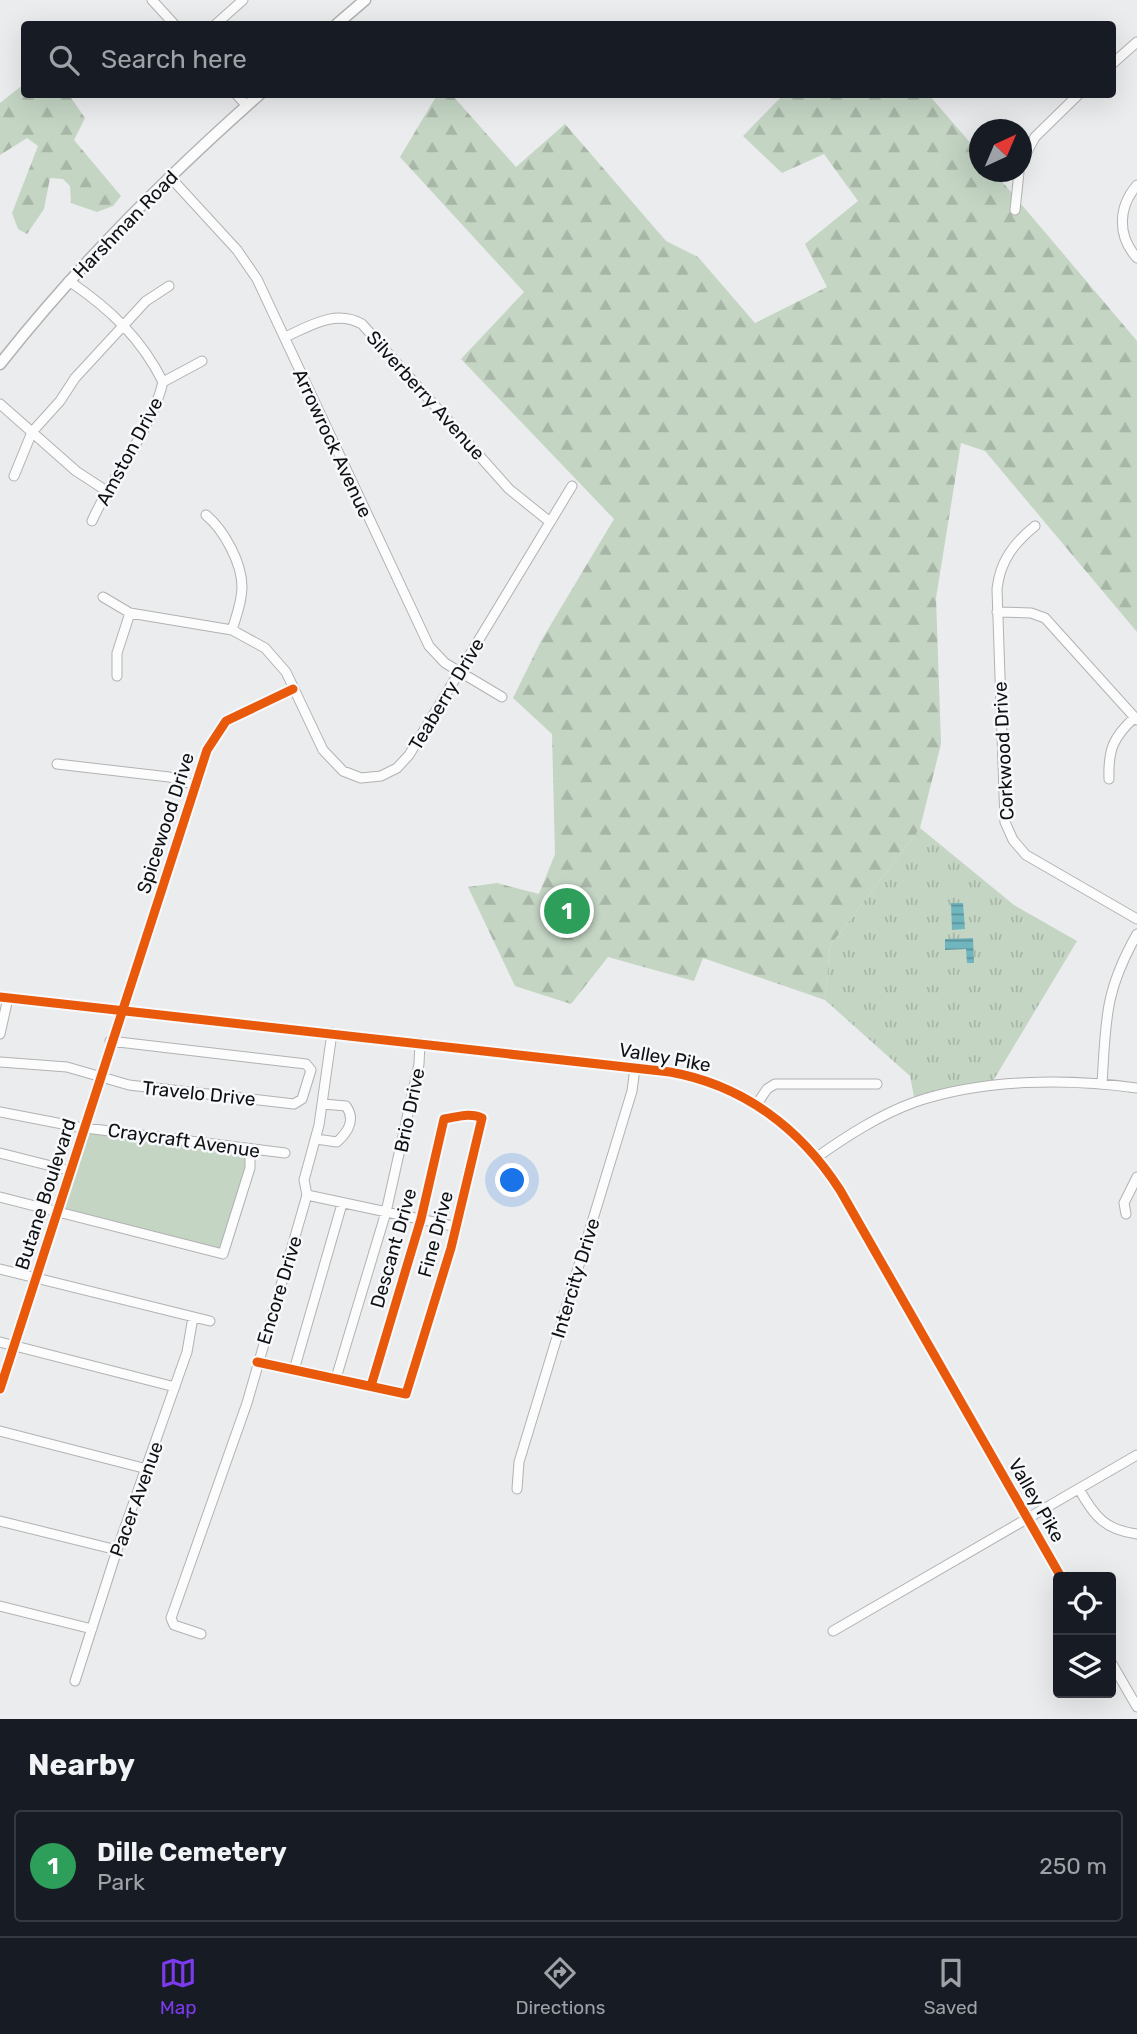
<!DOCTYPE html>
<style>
body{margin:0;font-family:Rubik,sans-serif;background:#242831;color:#f1f3f6}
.controls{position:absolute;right:21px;bottom:21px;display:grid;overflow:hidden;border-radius:7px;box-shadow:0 7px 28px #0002}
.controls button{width:63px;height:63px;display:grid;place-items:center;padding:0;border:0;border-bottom:2px solid #363941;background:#171b24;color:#f1f3f6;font:35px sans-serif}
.compass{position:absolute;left:969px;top:119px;width:63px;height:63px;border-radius:50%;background:#171b24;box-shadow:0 7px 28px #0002;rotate:44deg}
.you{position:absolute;left:513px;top:1181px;width:24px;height:24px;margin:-18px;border:5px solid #fff;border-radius:50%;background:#1a73e8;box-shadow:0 0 0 10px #1a73e833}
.badge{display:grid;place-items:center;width:46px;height:46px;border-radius:50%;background:#7c3aed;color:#fff;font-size:23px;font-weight:700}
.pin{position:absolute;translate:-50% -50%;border:4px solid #fff;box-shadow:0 2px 7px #0006}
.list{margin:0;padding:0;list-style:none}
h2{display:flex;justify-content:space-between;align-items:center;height:91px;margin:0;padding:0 28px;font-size:30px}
h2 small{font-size:23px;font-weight:400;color:#9ea1a6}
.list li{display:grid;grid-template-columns:46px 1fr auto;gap:21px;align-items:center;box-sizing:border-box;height:112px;margin:0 14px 14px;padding:0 14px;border:2px solid #363941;border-radius:7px}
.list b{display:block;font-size:26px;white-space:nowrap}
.list p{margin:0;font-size:23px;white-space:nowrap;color:#9ea1a6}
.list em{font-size:23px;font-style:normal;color:#9ea1a6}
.icon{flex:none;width:38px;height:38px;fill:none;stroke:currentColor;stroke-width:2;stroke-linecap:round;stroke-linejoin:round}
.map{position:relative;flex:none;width:1137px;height:1719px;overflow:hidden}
.search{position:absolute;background:#171b24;box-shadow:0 7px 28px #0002;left:21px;right:21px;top:21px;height:77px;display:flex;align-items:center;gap:18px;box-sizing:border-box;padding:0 24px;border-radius:7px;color:#9ea1a6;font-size:26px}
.sheet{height:217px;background:#171b24}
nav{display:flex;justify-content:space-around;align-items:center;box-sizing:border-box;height:98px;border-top:2px solid #363941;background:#171b24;font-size:19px;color:#9ea1a6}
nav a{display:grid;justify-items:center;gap:4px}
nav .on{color:#7c3aed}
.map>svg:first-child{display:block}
.grass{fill:#c4d5c4}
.forest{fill:url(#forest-firs)}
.cemetery{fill:url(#cemetery-stones)}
.park{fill:url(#park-tufts)}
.water{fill:url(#water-rules)}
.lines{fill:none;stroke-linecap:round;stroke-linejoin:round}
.minor-casing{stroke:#b1b2b3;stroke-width:11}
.major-casing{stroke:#b1b2b3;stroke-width:13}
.minor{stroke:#fcfcfc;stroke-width:9}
.major{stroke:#fcfcfc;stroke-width:10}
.cycleway-casing{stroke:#f7f9fc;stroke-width:13}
.cycleway{stroke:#e8590c;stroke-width:9}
.labels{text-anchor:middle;stroke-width:5;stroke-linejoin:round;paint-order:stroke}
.street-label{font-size:19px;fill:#101112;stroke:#f7f9fc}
</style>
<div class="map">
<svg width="1137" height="1719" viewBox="0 0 1137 1719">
<defs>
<pattern id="forest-firs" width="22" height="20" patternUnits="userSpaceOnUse" patternTransform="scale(1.75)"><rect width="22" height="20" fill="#c4d5c4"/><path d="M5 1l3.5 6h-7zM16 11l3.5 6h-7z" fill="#a7b6a7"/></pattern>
<pattern id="cemetery-stones" width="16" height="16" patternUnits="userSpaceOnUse" patternTransform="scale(1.75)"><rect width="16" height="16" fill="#c4d5c4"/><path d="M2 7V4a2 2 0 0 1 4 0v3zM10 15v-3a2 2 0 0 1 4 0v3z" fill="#a7b6a7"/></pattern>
<pattern id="park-tufts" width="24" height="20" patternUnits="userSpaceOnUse" patternTransform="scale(1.75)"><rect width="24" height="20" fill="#c4d5c4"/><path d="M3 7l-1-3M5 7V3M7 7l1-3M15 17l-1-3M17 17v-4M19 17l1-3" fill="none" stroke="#a7b6a7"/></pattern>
<pattern id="water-rules" width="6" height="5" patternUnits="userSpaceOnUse" patternTransform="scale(1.75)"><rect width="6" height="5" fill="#71b5bf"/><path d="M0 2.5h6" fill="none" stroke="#5b929a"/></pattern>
</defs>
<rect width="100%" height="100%" fill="#ebeced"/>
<path class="grass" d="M84,1127L250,1149L223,1254L58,1211Z"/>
<path class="forest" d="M24,84V94L69,95L85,118L74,140L121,196L113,206L97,212L71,203L70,186L63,179L50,178L44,209L27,234L18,229L12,213L38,146L27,138L0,155V103Z
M437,95H452L516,167L565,124L666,241L698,257L755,323L827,287L805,244L858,201L824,154L782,173L743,136L783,95H929L979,153V172H994L1137,341V632L985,451L961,443L936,598L941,744L920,828L830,946L825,1000L703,958L694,981L608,957L571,1004L515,986L468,887L497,883L539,894L555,854L552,734L513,698L541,641L614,519L461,359L524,292L400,157Z"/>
<path class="cemetery" d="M562,899L578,904L566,930L557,928L554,916Z"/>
<path class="park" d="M920,828L1014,905L1077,941L990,1086L915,1102L910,1076L825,1000L830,946Z"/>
<path class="water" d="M951,903H963L965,929L952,930Z
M973,938L974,963H967L966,949L945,950V939Z"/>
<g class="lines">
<defs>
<path id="minor" d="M152,0L174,24
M216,24L243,0
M1112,64L1137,42
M236,94L247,106
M1021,163L1035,137L1079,94
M170,177L237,250L257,279L429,646L445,663L502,697
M1137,185C1118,207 1117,236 1137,258
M1015,210L1019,172
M69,281C110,309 141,338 163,382
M285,337C310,326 335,309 362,324L509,489L550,522
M0,404L76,471L105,490
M14,476L32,432L60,401L75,378L146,301L169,286
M206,515C224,530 242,563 242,587C242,602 236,617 232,630
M92,521C113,473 151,432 163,382L202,361
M1035,526C1014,543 1000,561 997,589L1005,822L1013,840L1026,855L1137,919
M103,597L130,613L232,630L265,648L286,672L323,750L343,771L361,778L381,776L397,768L409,755L572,486
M997,612L1031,613L1045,618L1137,720
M117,676V653L130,613
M57,764L169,777L195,785
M1109,779C1108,750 1113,737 1135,717
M0,997L670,1072C743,1085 800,1128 840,1190L1061,1577
M0,1034L8,998
M0,1062L67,1067L129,1085L294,1104L302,1099L311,1070L306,1064L110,1041
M1102,1084C1106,1021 1104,992 1137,934
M757,1104L767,1089L775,1084H877
M0,1112L78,1127L285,1153
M316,1139L337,1142C348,1132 356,1120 346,1106L323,1104
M0,1153L71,1171
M817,1157C847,1136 879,1115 915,1102C983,1079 1066,1078 1137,1088
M307,1195L457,1227
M0,1197L223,1254L250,1168V1149
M1126,1214L1124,1203L1137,1177
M0,1269L210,1321
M0,1342L175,1387
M257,1362L406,1394L451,1248L482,1118C470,1112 457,1117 444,1119L421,1219L371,1386
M294,1370L342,1204
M336,1378L386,1212L419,1064L420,1043
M0,1389L207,750L226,721L293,689
M0,1431L147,1469
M517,1489L519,1462L632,1091L635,1068
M1079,1489C1094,1516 1105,1530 1137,1534
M0,1521L117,1550
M0,1606L92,1629
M833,1631L1137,1455
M201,1634L174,1625L171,1618L247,1403L307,1195L304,1180L319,1125L332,1033
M1111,1662L1137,1707
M75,1681L117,1550L187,1352L193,1317"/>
<path id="major" d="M337,24L365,0
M0,364C77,266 166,177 260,94"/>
</defs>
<use href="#minor" class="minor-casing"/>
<use href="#major" class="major-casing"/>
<use href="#minor" class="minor"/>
<use href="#major" class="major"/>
<defs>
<path id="cycleway" d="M0,997L670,1072C743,1085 800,1128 840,1190L1061,1577
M257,1362L406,1394L451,1248L482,1118C470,1112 457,1117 444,1119L421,1219L371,1386
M0,1389L207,750L226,721L293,689"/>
</defs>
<use href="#cycleway" class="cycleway-casing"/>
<use href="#cycleway" class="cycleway"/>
</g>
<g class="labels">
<g class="street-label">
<text transform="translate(125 224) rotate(-46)" y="7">Harshman Road</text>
<text transform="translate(426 395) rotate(48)" y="7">Silverberry Avenue</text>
<text transform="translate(333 443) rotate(65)" y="7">Arrowrock Avenue</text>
<text transform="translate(129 451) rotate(-62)" y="7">Amston Drive</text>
<text transform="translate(446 694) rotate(-59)" y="7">Teaberry Drive</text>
<text transform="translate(1003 751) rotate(-93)" y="7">Corkwood Drive</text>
<text transform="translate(165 823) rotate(-72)" y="7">Spicewood Drive</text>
<text transform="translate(665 1057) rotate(10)" y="7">Valley Pike</text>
<text transform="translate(199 1093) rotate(6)" y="7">Travelo Drive</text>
<text transform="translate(409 1110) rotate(-78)" y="7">Brio Drive</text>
<text transform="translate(184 1140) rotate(8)" y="7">Craycraft Avenue</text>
<text transform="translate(45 1194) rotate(-72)" y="7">Butane Boulevard</text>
<text transform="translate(435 1234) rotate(-75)" y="7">Fine Drive</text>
<text transform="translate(393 1248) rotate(-74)" y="7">Descant Drive</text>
<text transform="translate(575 1278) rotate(-73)" y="7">Intercity Drive</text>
<text transform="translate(279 1290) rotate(-73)" y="7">Encore Drive</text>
<text transform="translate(136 1499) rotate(-70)" y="7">Pacer Avenue</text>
<text transform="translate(1037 1500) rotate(60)" y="7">Valley Pike</text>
</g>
</g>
</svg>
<div class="controls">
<button><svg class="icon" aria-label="locate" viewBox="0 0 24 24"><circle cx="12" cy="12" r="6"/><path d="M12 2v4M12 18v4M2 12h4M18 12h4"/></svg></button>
<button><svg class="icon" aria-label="layers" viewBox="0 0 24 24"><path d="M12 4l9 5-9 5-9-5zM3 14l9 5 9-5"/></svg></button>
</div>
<svg class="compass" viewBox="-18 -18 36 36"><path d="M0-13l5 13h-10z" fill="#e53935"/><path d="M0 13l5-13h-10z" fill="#9ea1a6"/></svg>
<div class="you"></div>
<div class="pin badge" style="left:567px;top:911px;background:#2e9e5b">1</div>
<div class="search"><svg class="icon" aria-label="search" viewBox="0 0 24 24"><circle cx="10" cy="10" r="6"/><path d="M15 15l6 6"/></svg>Search here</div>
</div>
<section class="sheet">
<h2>Nearby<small></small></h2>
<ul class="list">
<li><span class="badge" style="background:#2e9e5b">1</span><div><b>Dille Cemetery</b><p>Park</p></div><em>250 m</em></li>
</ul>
</section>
<nav>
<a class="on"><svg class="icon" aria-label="map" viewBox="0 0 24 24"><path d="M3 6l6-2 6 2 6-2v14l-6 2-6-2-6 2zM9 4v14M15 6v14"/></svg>Map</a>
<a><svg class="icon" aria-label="directions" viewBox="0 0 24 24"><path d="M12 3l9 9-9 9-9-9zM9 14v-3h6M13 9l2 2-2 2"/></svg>Directions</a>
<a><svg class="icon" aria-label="saved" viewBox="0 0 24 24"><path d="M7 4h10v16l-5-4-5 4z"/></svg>Saved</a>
</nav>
